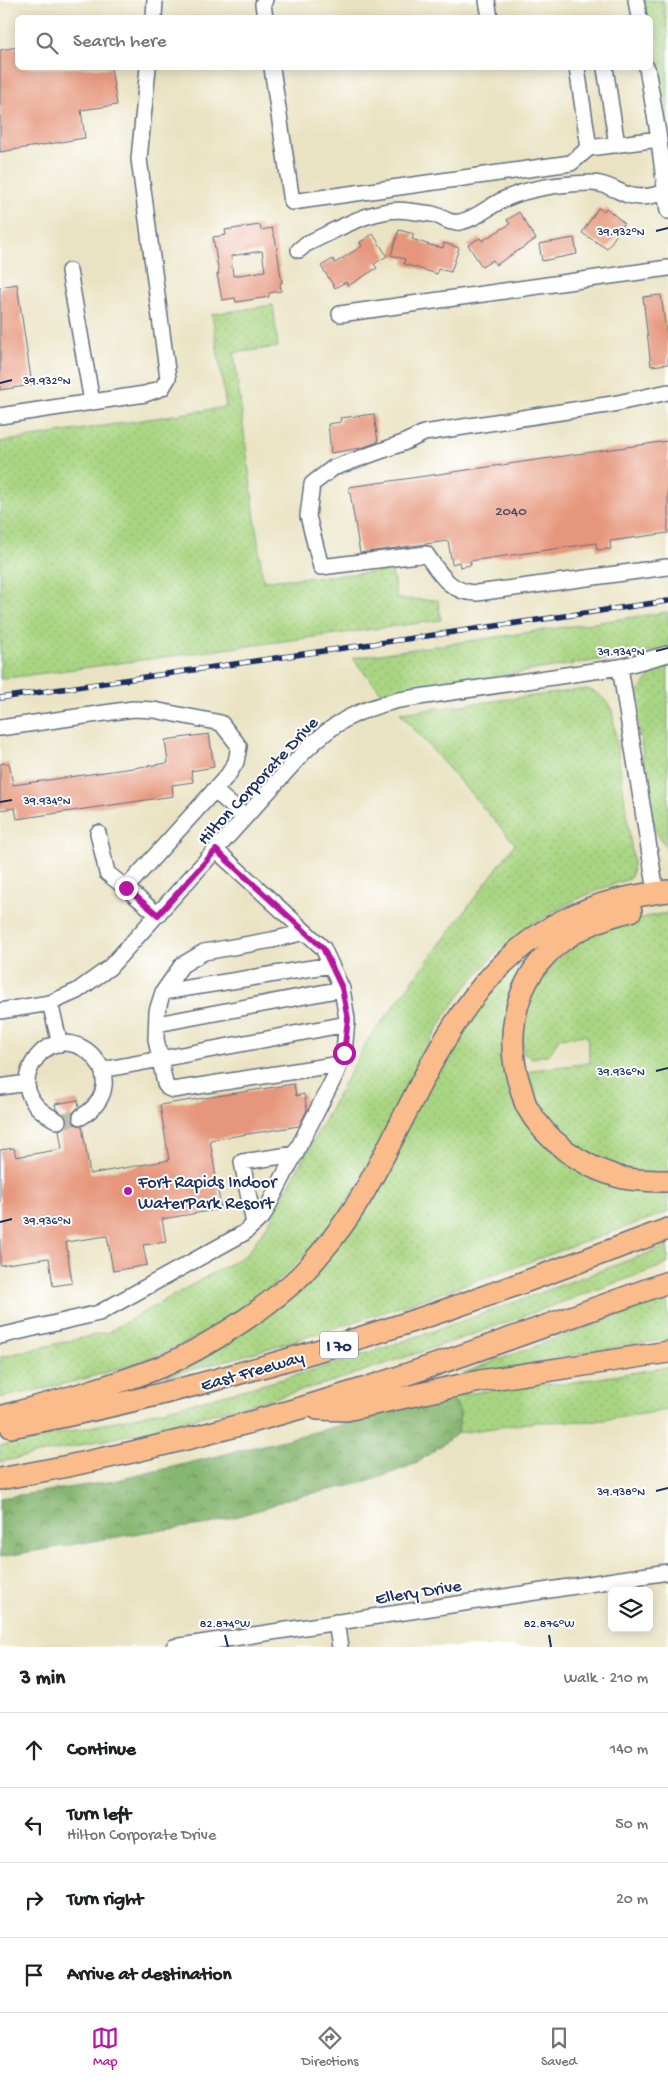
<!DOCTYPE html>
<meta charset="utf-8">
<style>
body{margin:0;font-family:"Gochi Hand",sans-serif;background:#f2f2f2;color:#202124}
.controls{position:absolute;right:15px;bottom:15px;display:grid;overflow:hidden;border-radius:8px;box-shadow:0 2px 12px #0003}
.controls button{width:45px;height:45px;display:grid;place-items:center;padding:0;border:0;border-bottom:1px solid #e0e0e0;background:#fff;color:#202124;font:25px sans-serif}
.stop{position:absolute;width:15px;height:15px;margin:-11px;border:4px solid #b5179e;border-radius:50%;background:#fff}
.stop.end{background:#b5179e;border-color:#fff;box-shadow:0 1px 5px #0008}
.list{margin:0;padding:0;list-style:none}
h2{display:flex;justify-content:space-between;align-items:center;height:65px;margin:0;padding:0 20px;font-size:21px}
h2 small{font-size:16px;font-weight:400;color:#757577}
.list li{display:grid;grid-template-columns:32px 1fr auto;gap:15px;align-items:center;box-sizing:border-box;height:75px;padding:0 20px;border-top:1px solid #e0e0e0}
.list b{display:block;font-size:19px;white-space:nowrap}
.list p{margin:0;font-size:16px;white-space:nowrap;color:#757577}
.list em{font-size:16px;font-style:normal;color:#757577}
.icon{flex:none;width:28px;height:28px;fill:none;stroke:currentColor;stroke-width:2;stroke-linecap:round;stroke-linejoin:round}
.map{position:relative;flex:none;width:668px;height:1647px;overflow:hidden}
.search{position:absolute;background:#fff;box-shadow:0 2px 12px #0003;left:15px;right:15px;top:15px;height:55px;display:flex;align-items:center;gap:12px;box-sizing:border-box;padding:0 18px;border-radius:8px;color:#757577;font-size:19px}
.sheet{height:365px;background:#fff}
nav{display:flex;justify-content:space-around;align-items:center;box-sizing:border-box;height:70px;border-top:1px solid #e0e0e0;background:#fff;font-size:14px;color:#757577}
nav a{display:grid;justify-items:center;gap:2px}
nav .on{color:#b5179e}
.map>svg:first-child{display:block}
.grass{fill:url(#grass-dots);stroke:#628270}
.forest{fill:url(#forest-crowns);stroke:#507267}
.building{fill:#e6967c;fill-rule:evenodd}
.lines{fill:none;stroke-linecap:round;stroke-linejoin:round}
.minor-tunnel{stroke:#c1bfaf;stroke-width:15;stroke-dasharray:15 8;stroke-linecap:butt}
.minor-casing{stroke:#636e81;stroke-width:18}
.highway-casing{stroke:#636e81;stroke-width:24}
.minor{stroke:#fff;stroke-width:15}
.highway{stroke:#fabc8b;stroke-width:21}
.rail-casing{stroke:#1b2f5e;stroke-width:5.5}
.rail{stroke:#fff;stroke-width:4;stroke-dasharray:11;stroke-linecap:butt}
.route{stroke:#b5179e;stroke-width:6}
.ticks{fill:none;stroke:#1b2f5e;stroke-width:2}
.poi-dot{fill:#b5179e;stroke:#fff;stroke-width:2}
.labels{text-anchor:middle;stroke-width:4;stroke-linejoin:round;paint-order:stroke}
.number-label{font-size:15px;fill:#4e4966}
.shield{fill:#fff;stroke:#5f6d8e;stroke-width:1}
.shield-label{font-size:16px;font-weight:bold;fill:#1b2f5e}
.street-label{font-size:18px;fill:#1b2f5e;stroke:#fff}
.poi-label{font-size:18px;fill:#1b2f5e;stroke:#fff;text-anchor:start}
.ticks-label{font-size:12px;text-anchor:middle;fill:#1b2f5e;stroke:#fff;stroke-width:4;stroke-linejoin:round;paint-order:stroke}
</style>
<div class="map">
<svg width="668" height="1647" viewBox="0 0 668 1647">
<defs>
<pattern id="grass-dots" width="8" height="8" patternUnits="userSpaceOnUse" patternTransform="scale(1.25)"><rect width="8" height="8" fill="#a9d582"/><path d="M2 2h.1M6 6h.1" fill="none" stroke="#91b773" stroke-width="1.8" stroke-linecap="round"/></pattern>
<pattern id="forest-crowns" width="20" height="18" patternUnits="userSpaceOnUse" patternTransform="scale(1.25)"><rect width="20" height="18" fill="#86b670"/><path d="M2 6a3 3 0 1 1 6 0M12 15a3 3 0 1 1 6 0" fill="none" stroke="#6d945f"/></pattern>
</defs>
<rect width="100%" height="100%" fill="#fff"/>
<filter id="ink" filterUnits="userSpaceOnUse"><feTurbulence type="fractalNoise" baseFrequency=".02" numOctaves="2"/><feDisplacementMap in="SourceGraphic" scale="10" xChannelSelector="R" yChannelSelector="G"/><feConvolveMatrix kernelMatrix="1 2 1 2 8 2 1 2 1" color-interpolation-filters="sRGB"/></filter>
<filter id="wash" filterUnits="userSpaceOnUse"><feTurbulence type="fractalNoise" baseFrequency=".0096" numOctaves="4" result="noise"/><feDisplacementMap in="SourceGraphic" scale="20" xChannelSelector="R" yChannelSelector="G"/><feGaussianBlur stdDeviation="1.12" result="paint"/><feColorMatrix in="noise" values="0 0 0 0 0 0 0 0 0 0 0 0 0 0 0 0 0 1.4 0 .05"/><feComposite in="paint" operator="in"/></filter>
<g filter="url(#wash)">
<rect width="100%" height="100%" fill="#eae3c3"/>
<path class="grass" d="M643,0H663L668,32V161L651,47L650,18L646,17Z
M273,305L278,347L234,353L263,581L392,571L397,599L438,600L441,620L0,679V442L226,407L212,314Z
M668,612V649L383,694L352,658Z
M668,665V850L657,833L653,820L637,716V694L649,677Z
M587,689C599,693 606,699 612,710L633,860L632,875L629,879C534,909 471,963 425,1051C404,1090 386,1131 365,1170C358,1183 352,1196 344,1208C336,1221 324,1233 314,1244C227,1345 125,1372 0,1398V1357L108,1332L247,1254L268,1224L366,1043L515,844L400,713Z
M668,913V1174L618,1169L566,1142L537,1108L524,1075L533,1070L590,1063L587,1035L559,1038L550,1054L533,1058L524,1054C523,1044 521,1033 522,1023C523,1010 529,999 536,988C564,939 614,921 668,913Z
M559,932L509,1013L539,1135L668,1188V1212C503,1271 338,1333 167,1376L166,1371L309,1278L442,1054L500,977Z
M668,1246V1264L468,1336L337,1380L264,1401L128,1435L0,1462V1446C95,1427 189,1405 283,1379C413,1342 541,1292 668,1246Z
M668,1297V1339L561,1357L518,1367L465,1376L463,1373Z
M668,1367V1410L597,1421L536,1422L458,1433L460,1412L456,1403L442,1398L534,1383L562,1384Z"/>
<path class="forest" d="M442,1398L456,1403L460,1413L458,1433L417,1463L367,1482L290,1498L262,1509L210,1524L146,1532L0,1557V1498L114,1481L288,1439Z"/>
<g id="blocks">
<path class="building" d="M18,47V68H111L117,105L81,110L85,138L0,152V50Z
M598,208L604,211L606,208L624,223L607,249L582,233Z
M519,212L536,239L496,265L493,260L482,267L468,245L480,238L482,241L500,230L510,224L507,220Z
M260,225L261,230L272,228L274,237H275L282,283H280L281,291L269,293V297L236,302L235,298L222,300L217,274H219L213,237L226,235L225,230ZM262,251L265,271L233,276L231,256Z
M399,230L414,234L412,239L430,245L443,248L444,243L459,248L451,272L438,269L437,274L404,264L405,259L391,255Z
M373,234L387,256L374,264L377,268L348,286L346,282L335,288L321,266L333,259L335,263L362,246L360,242Z
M574,238L577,254L542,261L539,244Z
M17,284L32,385L0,390V287Z
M661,295L668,345V364L651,366L643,297Z
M374,414L378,442L361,448L331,453L328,424L341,422L340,418Z
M668,441V533L610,541L611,549L597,550L596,543L470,561L471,565L460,567L459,562L452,564L448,541L360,553L349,487Z
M209,734L214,767L191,771L193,782L172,785L173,796L17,819L15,808L0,810V764L9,763L13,785L168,763L165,740Z
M294,1084L296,1096L304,1094L307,1110L299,1126L210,1140L221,1209L162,1219L166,1242L143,1245L147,1265L113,1271L107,1236L66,1242L72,1283L53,1286L49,1258L0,1265V1150L14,1148L16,1157L62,1149L59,1130L66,1126L67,1120L66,1116L56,1109L55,1104L78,1100L79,1106L72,1114V1118L74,1124L82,1126L90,1174L169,1160L160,1105Z"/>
</g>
</g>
<g filter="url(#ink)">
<use href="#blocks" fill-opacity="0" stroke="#636e81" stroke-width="1"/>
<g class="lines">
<path class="minor-tunnel" d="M58,1121L81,1117"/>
<defs>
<path id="minor" d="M487,0L490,18
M636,0L639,18
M154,18L155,0
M265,18L263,4L265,0
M272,68L292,202L571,163L589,148L659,139
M577,68L589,148
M605,68L617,145
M647,68L658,133L668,211
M299,250L306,244C335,231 376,205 409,211C417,212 424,213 432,214C443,216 446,224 460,222C477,219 491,204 507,198C532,187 561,184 589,183C603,182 615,190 628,195C641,199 653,196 665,192
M69,271L92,402
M340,314L668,268
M0,416L145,394L162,388L168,378L139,159L148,68
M667,567L477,593C450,593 440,574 426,554L321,567L308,516L312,484L333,468L403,443L424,433L613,404L668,392
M620,667L656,892
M0,728L133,709L154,710L221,723L239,746L236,762L228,775L126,888L158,915
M214,790L245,817
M98,833L107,873L126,888
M305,932L272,940L204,952L182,965L163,992L157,1011L156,1039L165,1084L168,1088L173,1090L340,1064
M163,992L331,965
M50,1003L60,1044
M0,1011L50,1003L77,991L109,968L304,752C335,721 357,710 399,700L620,667L668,654
M157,1024L342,989
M102,1070L347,1024
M0,1087L27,1083
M58,1121C42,1113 29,1103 27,1085C26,1074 31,1065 37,1057C72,1014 140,1081 81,1117
M254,1224L242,1162L296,1154
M0,1336L99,1313L244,1233L263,1216L335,1076L344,1053L347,1019L342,989L323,948L216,850
M336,1622L340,1647
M174,1647L668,1572"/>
<path id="highway" d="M631,911C603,917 568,932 547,954C512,990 505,1043 521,1089C523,1095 524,1101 527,1107C546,1141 581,1166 619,1177C634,1181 652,1181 668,1181
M318,1409L346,1410L480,1381L668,1352
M0,1417C54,1402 110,1387 163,1366C196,1352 226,1333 256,1312C272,1300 290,1287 304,1272C328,1246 351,1216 368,1185C426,1083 463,960 581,912C608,900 639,895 668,891
M11,1427C132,1404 251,1372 369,1335C470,1304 569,1265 668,1229
M0,1479C123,1457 247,1426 366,1388C467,1355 568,1318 668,1282"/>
</defs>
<use href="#minor" class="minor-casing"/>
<use href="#highway" class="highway-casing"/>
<use href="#minor" class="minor"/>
<use href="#highway" class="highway"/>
<defs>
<path id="rail" d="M0,698L668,601"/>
</defs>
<use href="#rail" class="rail-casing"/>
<use href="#rail" class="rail"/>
</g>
</g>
<g class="lines" filter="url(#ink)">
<path class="route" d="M126,888L158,915L216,850L323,948L342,988L348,1019L344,1053"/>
</g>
<path class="ticks" d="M656,231L668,228M0,383L12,380M656,651L668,648M0,802L12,800M656,1071L668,1068M0,1222L12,1219M656,1491L668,1488M225,1635L228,1647M549,1635L551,1647"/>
<circle class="poi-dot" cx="128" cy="1191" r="5"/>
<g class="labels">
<g class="number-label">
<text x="511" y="515">2040</text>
</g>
<rect class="shield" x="320" y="1331.5" width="38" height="27" rx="4"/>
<g class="shield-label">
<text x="339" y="1351">I 70</text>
</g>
<g class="street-label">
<text transform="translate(257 780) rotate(-47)" y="6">Hilton Corporate Drive</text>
<text transform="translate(252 1370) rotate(-16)" y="6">East Freeway</text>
<text transform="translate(418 1591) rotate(-9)" y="6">Ellery Drive</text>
</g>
<g class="poi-label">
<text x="138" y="1187">Fort Rapids Indoor<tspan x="138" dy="21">WaterPark Resort</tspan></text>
</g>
</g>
<g class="ticks-label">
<text x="621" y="235">39.932°N</text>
<text x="47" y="384">39.932°N</text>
<text x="621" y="655">39.934°N</text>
<text x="47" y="804">39.934°N</text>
<text x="621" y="1075">39.936°N</text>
<text x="47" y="1224">39.936°N</text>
<text x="621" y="1495">39.938°N</text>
<text x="225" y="1627">82.874°W</text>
<text x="549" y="1627">82.876°W</text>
</g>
</svg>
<div class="controls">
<button><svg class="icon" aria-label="layers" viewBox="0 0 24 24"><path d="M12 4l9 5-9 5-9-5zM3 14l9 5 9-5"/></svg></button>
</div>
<div class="stop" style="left:344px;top:1053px"></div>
<div class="stop end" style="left:126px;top:888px"></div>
<div class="search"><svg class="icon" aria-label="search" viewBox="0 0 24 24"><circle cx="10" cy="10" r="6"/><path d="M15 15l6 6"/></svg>Search here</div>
</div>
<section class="sheet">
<h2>3 min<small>Walk · 210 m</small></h2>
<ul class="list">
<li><svg class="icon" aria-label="ahead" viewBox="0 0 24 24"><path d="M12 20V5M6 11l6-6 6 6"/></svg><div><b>Continue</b></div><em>140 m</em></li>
<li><svg class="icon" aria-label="left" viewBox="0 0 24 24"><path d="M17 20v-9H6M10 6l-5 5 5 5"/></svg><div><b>Turn left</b><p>Hilton Corporate Drive</p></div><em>50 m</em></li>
<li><svg class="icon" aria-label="right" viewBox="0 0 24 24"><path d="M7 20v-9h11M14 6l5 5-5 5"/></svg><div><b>Turn right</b></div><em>20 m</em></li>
<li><svg class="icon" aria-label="arrive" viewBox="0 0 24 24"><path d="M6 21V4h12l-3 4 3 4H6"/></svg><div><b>Arrive at destination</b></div></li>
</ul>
</section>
<nav>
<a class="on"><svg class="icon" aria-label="map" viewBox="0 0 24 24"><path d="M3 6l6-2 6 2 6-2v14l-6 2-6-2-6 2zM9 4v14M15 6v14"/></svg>Map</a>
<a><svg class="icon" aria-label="directions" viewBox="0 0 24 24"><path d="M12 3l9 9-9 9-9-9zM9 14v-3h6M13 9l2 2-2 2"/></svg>Directions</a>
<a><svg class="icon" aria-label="saved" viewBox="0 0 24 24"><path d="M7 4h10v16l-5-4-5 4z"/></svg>Saved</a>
</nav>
